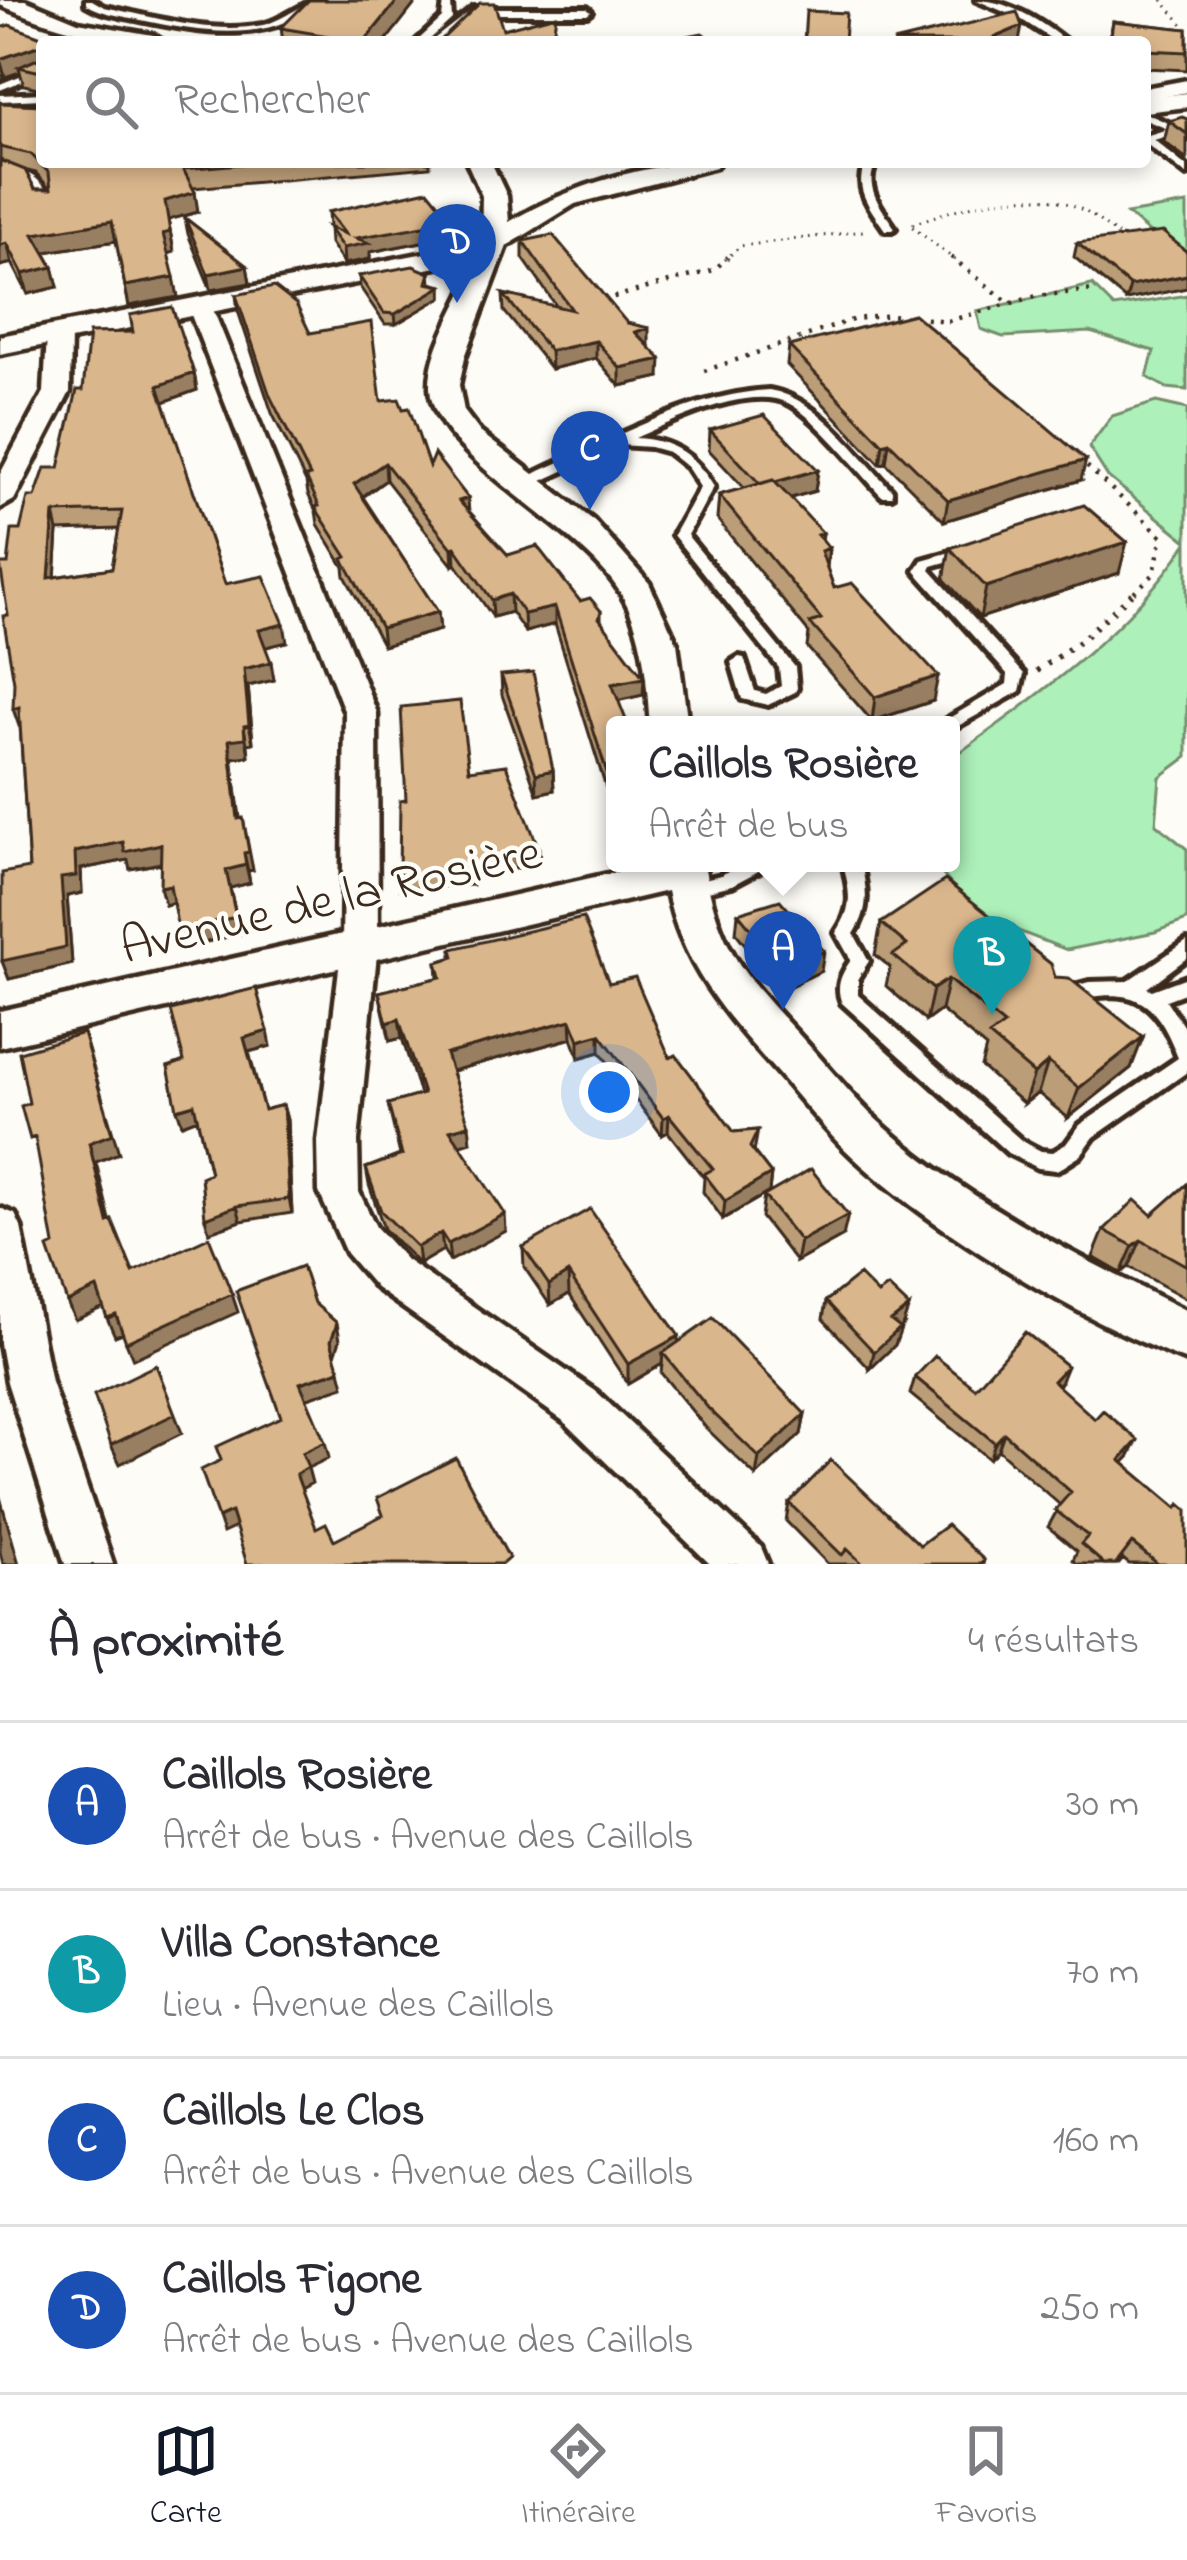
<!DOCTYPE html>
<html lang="fr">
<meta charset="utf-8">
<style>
body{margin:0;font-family:"Indie Flower",sans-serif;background:#f2f2f3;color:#2b2b33}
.you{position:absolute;left:609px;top:1092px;width:42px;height:42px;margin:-30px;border:9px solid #fff;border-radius:50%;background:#1a73e8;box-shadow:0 0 0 18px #1a73e833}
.badge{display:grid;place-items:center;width:78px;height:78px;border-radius:50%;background:#111827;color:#fff;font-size:39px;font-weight:700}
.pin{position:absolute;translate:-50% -99px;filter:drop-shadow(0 3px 6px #0008)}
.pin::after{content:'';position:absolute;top:63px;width:42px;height:36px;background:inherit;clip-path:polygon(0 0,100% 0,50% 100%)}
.popup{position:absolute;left:606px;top:716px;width:354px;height:156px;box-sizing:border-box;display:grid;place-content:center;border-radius:12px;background:#fff;filter:drop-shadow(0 3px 9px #0005);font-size:39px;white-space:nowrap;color:#7c7c81}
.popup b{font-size:45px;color:#2b2b33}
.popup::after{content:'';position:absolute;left:50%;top:100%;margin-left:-24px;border:24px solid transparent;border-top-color:#fff}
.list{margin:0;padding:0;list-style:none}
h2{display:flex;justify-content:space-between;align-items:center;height:156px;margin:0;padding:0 48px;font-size:51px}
h2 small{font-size:39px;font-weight:400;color:#7c7c81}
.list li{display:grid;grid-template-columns:78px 1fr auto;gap:36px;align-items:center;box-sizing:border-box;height:168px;padding:0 48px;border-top:3px solid #e1e1e2}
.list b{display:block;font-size:45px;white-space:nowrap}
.list p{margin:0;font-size:39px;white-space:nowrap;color:#7c7c81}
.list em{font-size:39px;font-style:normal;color:#7c7c81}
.icon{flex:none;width:66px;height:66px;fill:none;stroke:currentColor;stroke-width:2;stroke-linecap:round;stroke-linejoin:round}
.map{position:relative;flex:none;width:1187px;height:1564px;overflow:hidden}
.search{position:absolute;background:#fff;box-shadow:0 6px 18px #0003;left:36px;right:36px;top:36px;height:132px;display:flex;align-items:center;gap:30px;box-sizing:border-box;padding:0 42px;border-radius:12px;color:#7c7c81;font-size:45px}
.sheet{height:828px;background:#fff}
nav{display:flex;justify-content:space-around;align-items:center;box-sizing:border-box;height:168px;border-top:3px solid #e1e1e2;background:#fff;font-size:33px;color:#7c7c81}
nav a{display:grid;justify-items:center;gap:6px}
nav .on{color:#111827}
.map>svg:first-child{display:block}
.green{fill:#adf0ba;stroke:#748d6c;stroke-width:3}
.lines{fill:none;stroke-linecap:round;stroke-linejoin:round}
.service-casing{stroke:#3b2a1e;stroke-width:10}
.minor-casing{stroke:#3b2a1e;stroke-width:9}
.tertiary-casing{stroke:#3b2a1e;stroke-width:9}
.path-far2{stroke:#3b2a1e;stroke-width:3;stroke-dasharray:1.5 6;stroke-linecap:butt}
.path-far1{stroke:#3b2a1e;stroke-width:4.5;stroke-dasharray:3 8;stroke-linecap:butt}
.path{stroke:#3b2a1e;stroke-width:6;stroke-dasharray:3 9;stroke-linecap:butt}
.service{fill:#fdfcf7;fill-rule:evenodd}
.minor{fill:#fdfcf7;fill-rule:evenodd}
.tertiary{fill:#fdfcf7;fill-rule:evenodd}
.wall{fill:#bb9d78;stroke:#3b2a1e;stroke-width:3;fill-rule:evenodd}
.shaded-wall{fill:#997f62;stroke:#3b2a1e;stroke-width:3}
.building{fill:#dab68c;stroke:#3b2a1e;stroke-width:3;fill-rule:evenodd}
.labels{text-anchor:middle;stroke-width:9;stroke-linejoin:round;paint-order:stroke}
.street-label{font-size:51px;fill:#3b2a1e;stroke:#fdfcf7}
</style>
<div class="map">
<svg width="1187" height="1564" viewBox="0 0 1187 1564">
<rect width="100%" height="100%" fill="#fdfcf7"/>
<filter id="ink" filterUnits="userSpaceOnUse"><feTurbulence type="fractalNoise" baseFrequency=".00833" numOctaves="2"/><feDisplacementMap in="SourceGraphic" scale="24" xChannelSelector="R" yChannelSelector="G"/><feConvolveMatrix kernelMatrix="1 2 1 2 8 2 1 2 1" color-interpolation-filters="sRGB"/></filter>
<g filter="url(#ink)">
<path class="green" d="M1187,204V264L1127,214Z
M1092,285L1114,307L1187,295V390L1167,388L1147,377L1154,351L1090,332L1003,337L981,329L977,311Z
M1156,402L1187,409V541L1108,477L1089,447L1112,416Z
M1187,543V757L1160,777L1156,824L1187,849V920L1155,932L1067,950L977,915L933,863H951L952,758C1038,696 1128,632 1187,543Z"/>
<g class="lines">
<defs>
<path id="service" d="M86,0H92L104,7C155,17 210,35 263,25C285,20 305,0 322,0C270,45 204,33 141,20C122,16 103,14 86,4Z
M976,0C1008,0 1042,22 1067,42H1056L1019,18Z
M444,2L451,4L452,19L427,42H416L442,18Z
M474,8H587L591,11L587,14H476L441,42H430Z
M42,67V73L0,90V84Z
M42,93V99L0,101V95Z
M1145,113L1187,131V139L1177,133L1154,140L1187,167V175L1145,143V136L1168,129L1145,120Z
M867,162H877C862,186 881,207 895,228L893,230H885C871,209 851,187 867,162Z
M0,167C27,169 44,178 53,204L52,206H44C35,185 25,174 0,173Z
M769,390C819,398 858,455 892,490V496H882C859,472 816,417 788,403C749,384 673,421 635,438C673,440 695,455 714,487L687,535L795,667L797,688L795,692L768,705L742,699L731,662L739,657L744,658L755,691L766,694L781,686L779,668L673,535L700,487L687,467L668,452L650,447L619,445L531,486H521L519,483C536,471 559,463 579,453C639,426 702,394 769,390Z
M965,548L970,549L972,552L970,555L932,566L930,570L1024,674L1020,691L951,730V725H942L944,721L1007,684L1008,675L915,571L922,560Z
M743,863H767L764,868L732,885L688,896L682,894L679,889L682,884L721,875Z
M843,863H861C867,890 870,909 854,934L869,961L858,978V995L1022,1141L1041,1151L1053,1152L1066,1144L1080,1125L1178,1058C1154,994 1131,987 1066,1002L1059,1000L1057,995L1059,990L1089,982L1128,981L1187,941V958L1147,988L1152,990L1187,977V992L1166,1000L1187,1032V1072L1094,1137L1080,1156L1063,1167L1056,1170L1038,1168L1008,1153L842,1003C835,987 841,974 851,960L836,933C854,906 850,894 843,863Z"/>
<path id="minor" d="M1187,80V92L1145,100V88Z
M200,300L212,307L377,713L378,944L358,1141L359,1192L376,1227L406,1260L597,1392L761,1547L768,1564H710L565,1422L376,1288L346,1253L319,1192L318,1141L342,944L345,713L188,307Z
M59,327L71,334L70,392L14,500L0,508V474L44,392L47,334Z
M0,1208L15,1214L21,1227L51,1382L113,1564H65L7,1382L0,1344Z"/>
<path id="tertiary" d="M0,0H25L78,22L153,35L164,42C103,42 56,28 0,5Z
M1187,93V107L1145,112V98Z
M467,162H491L507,196L509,222C572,185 646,162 719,162L716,167L575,204L507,246L465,357L459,385L464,411L480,432L593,520L649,583L677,643L688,725H650C646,678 645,633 620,592C580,525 432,457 430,388C429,344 464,300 477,259L0,354V336L481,242L482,196Z
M657,863H704C719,957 751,982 812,1049C837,1077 860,1106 888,1130C976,1207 1083,1259 1187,1311V1361C1082,1321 935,1233 853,1157C824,1130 800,1098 774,1069C725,1015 681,964 667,891L0,1047V1011Z"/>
</defs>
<use href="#service" class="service-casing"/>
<use href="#minor" class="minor-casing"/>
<use href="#tertiary" class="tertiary-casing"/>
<path class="path-far2" d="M1162,0L1187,29
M725,260L740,246L863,231
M955,260L910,225C956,208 1021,187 1069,204C1087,210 1103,224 1118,235"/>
<path class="path-far1" d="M951,257L1012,305
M603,300L714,270L728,257
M704,371L855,319L891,315L948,321L1037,296L1094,290
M1079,459L1162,536L1154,574L1134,592"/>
<path class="path" d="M1037,671L1079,642L1137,589"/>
<use href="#service" class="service"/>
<use href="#minor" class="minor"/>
<use href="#tertiary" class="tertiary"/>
</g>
<path class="wall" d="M1113,21L1187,29V70L1145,68V42H1109Z
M0,28L55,42L42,76V89L24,85L20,72L5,77L0,75Z
M281,28L385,42H283Z
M0,103L42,162H430V167L192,188L198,212L168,220L174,252L168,254L178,297L129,306L116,241L45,252L53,267L58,287L28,294L12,263L0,266ZM24,170L36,173L50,189H35Z
M1187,119V159L1164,142L1169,121Z
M328,212L451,232L441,234L442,238L370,252V259L344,264L330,243Z
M185,218L247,266L250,283L211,290L188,234Z
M523,241L627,323L649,346L660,377L620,386L596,358L551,369L504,311L503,294L557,307L523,258Z
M1077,243L1187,252L1126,300L1074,257Z
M430,273L431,283L442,286V297L396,324H385L360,287L359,276Z
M236,295L310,333L381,401L403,409L429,466L508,555L580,601L601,611V621L643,695L618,700L615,725V817L555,624L525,632L511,612L493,617L456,564L453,566L386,480L363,497L438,612L440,630L383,646L345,576L344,567L318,524L316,511L308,494L306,482L272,413L238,311Z
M789,346L1081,480L944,521L886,463L880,464L787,365Z
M194,373L197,390L163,402L225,584L287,642L265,647L274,680L248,686L253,743L248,744L249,756L232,758L240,818L253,870L248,871L250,883L230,888L240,934L182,948L173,903L165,905L161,863L130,869L128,860L81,869L82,893L67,896L72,964L9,979L2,961L29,868L20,726L8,615V564L20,530L35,497L59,468ZM119,529L112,568L55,577L58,531Z
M710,430L818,470L815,491L790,498L829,548L827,568L834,588L933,701L872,721L807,647L809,633L717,519L719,495L744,488L709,450Z
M950,548L1119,573L980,618L944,579Z
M501,675L553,770L554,790L537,794L502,695Z
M469,770L540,862L472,880V885L400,889L399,875L406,800Z
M738,913L821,971L782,990L736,933Z
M881,923L1055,977L1143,1037L1131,1068L1068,1118L1038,1093L1024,1104L981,1067L986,1048L941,1010L926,1021L886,986L890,967L875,955Z
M452,949L609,983L734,1132L758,1130L754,1152L771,1174L769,1192L723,1219L703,1192L704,1178L668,1132L662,1135L600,1052L579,1058L572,1038L452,1071L471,1142L460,1145L506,1231L450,1261L443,1250L419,1264L384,1229L369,1185L366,1168L400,1155L388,1104L420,1095L402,1038L390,1041L379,992L438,978L437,962L452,958Z
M271,1046L249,1052L264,1110L283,1105L287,1120L292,1213L241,1221L209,1232L210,1173L197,1118L182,1124L168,1067Z
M1187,1184V1299L1129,1267L1121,1273L1093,1257L1104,1230L1152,1215Z
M764,1196L843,1236L796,1262L761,1217Z
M523,1247L679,1336L678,1342L805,1414L801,1434L756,1476L706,1428L661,1373L662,1364L628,1384L569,1294L550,1305L524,1267Z
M826,1301L904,1324L900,1328L895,1345L870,1369L823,1319Z
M915,1377L975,1388L1060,1383L1057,1386L1129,1457L1123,1463L1187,1564H1129L1123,1559L1119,1564H1077L1073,1560L1077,1551L1048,1527L1060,1505L998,1450L989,1459L910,1394Z
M789,1503L920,1545L984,1560L983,1564H828L786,1521Z"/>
<path class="shaded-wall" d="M398,0H418L385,42H364Z
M1022,26L1019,42H984Z
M40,45L42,64L19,67L20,72L5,77L0,59Z
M195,192L198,212L168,220L174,252L167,254L163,234L165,201Z
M450,217L451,232L441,234L442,238L370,252V259L344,264L343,248L356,238Z
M112,221L116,241L39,253L34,234Z
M7,243L12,263L0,266V245Z
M247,266L250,283L211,290L208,274Z
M53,267L58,287L28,294L23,274Z
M1187,275V288L1126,300L1130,286Z
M174,277L178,297L129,306L125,286Z
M442,286V297L396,324L395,314Z
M649,328V346L635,332Z
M596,341V358L551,369L550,351Z
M661,359L660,377L620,386V368Z
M194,373L197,390L161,403L158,386Z
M889,442L886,463L880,464L883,444Z
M1086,460L1081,480L944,521L948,500Z
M385,463L386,480L356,501L354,484Z
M818,470L815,491L760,507L762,486Z
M468,498L469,515L459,501Z
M54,513L58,531L54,595L49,578Z
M823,533L821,551L829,548L826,572L818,575L820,558L815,559L817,535Z
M1127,542L1119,573L980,618L986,587Z
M455,547L456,564L453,566L452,548Z
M510,594L511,612L493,617L492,600Z
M555,607V624L525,632L524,614Z
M438,612L440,630L383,646L381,628Z
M284,624L287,642L263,648L259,630Z
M271,662L274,680L248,686L253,743L249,725L244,669Z
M938,676L933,701L872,721L875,697Z
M644,678L643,695L612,702V684Z
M19,707L25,725L19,726L13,709Z
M244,726L249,756L232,758L242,836L229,740Z
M553,770L554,790L537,794L536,774Z
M243,818L253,870L248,871L244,853Z
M123,842L161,844L166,862L130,869L128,860L81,869L82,893L67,896L72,964L9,979L2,961L61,878L75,852Z
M539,849L540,862L472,880L471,867Z
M246,865L250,883L230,888L240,934L182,948L178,930L226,870Z
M170,885L174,902L165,905L160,887Z
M824,951L821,971L782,990L785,970Z
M948,979L941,1010L926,1021L933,989Z
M399,1019L402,1038L390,1041L387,1023Z
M571,1020L572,1038L448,1072L446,1054Z
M268,1031L271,1046L248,1052L244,1038Z
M83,1033L119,1153L96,1162L115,1240L108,1222L89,1143Z
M600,1034V1052L579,1058V1040Z
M1143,1037L1131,1068L1068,1118L1079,1088Z
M1048,1062L1038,1093L1024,1104L1034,1074Z
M194,1104L198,1118L182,1124L177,1109Z
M283,1105L287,1120L292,1213L289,1199Z
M669,1115L668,1132L662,1135L663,1118Z
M469,1125L471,1142L452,1148L450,1130Z
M771,1174L769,1192L723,1219L725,1201Z
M237,1206L241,1221L209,1232L205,1218Z
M505,1214L506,1231L450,1261L448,1244Z
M848,1215L843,1236L796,1262L800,1241Z
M441,1233L443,1250L419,1264L417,1247Z
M1141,1240L1129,1267L1121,1273L1133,1246Z
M568,1273L569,1294L550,1305L549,1285Z
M97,1288L104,1307L75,1320L67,1302Z
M232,1294L238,1312L133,1359L126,1342Z
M909,1307L895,1345L870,1369L874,1352L891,1321Z
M116,1315L123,1333L115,1336L107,1318Z
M337,1323L340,1340L334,1358L331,1341Z
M679,1336L677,1355L663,1353L662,1364L628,1384V1364Z
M156,1365L182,1433L120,1464L111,1445Z
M1067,1366L1060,1383L1045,1399L1053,1381Z
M340,1370L344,1386L305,1399L300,1383Z
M805,1414L801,1434L756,1476L759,1457Z
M1004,1433L998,1450L989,1459L995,1443Z
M1138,1440L1129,1457L1111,1476L1120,1460Z
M325,1442L329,1458L308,1468L312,1483L301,1489L296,1474L302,1453Z
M0,1497L19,1564H3L0,1552Z
M231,1512L236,1527L223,1533L218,1518Z"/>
<path class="building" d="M309,0H398L364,42L281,28Z
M480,3H494L503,29L556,15L552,42H439Z
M806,11L846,13L844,42H804Z
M1017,12L1022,26L984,42H893Z
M1113,21L1187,29V52L1145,50V42H1110Z
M9,25L55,42H42V76L41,72L19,67L42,57L40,45L0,59V28Z
M702,33L714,42H657Z
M0,103L42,105V162H264L183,169L195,192L165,201L170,232L163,234L174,277L125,286L112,221L34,234L53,267L23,274L7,243L0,245V160L25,170L35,189H51L49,173L31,154L0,147Z
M1182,117L1187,119V134L1169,121Z
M428,190L450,217L438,219L441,223L356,238L369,243L343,248L328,227L345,234L328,212Z
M185,218L247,266L208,274Z
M1163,232L1187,252V275L1130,286L1077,243Z
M553,235L627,323L649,328L635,332L661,359L620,368L596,341L550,351L503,294L572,310L523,241Z
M413,266L430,273L427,283L442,286L395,314L384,313L359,276Z
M274,287L296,304L310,333L371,322L381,401L399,399L403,409L409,408L429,466L434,454L468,498L459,501L508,555L537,546L580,601L590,598L601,611L599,618L644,678L612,684L628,725H615V799L555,607L524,614L510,594L492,600L455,547L452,548L385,463L354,484L438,612L381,628L343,559L347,557L315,507L319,506L306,477L310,476L270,396L236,295Z
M172,307L194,373L158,386L225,584L264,576L284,624L259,630L271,662L244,669L249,725L244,726L245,738L229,740L238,819L243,818L249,852L244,853L246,865L226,870L236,917L178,930L170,885L160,887L161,844L125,852L123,842L75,852L76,876L61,878L66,947L2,961V873L29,868L19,707L13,709L14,682L3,616L8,615L0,564H8L12,530H20L28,497H35L45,468H59L77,390H83L89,333L133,332L130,315ZM122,511L112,568L49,578L54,513Z
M914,314L1086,460L948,500L889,442L883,444L789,346Z
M764,415L818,470L775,482L773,480L760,484L710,430Z
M773,480L823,533L817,535L829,548L821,551L834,588L852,583L938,676L875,697L810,623L821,619L719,495Z
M1084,505L1127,542L986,587L950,548Z
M533,672L553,770L536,774L501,675Z
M460,701L469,770L506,765L539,849L471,867V871L399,875L400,801L406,800L401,707Z
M945,880L1051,964L1055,977L1069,978L1143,1037L1079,1088L1048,1062L1034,1074L989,1036L1004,1025L948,979L933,989L893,955L907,945L881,923Z
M780,900L824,951L785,970L738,913Z
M583,918L609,983L635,977L670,1058L676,1055L734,1132L758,1130L750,1147L771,1174L725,1201L704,1174L713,1169L669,1115L663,1118L600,1034L579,1040L571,1020L446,1054L469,1125L450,1130L505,1214L448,1244L441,1233L417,1247L381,1211L366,1168L402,1155L388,1104L423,1094L399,1019L387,1023L379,992L441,977L437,962L454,957L452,949Z
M256,988L268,1031L244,1038L264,1110L283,1105L289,1199L237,1206L205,1218L201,1177L210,1173L194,1104L177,1109L168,1067L184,1061L171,1010Z
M83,1033L112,1134L89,1143L108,1222L112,1220L133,1272L209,1237L232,1294L126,1342L116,1315L107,1318L97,1288L67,1302L48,1248L54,1245L35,1137L30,1139L21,1106L29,1103L19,1052Z
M811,1169L848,1215L800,1241L764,1196Z
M1187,1184V1266L1141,1240L1133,1246L1104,1230L1135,1200L1152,1215Z
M590,1209L679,1336L628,1364L568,1273L549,1285L523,1247Z
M302,1266L314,1303L337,1323L331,1341L340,1370L300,1383L325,1442L302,1453L308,1467L296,1474L316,1528L326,1523L334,1540L383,1515L377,1498L456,1458L509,1558L502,1564H247L231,1512L218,1518L201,1470L221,1460L216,1447L281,1417L236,1291Z
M859,1275L878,1294L888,1287L909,1307L891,1321L900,1328L874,1352L826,1301Z
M713,1318L805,1414L759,1457L708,1408L663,1353Z
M1025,1332L1067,1366L1053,1381L1095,1419L1103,1410L1138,1440L1120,1460L1177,1508L1180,1504L1187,1510V1564H1158L1132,1543L1116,1564H1104L1081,1544L1088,1536L1055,1510L1071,1492L1004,1433L995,1443L915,1377L935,1356L975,1388Z
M156,1365L175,1414L111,1445L94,1395Z
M831,1460L920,1545L947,1525L984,1560L981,1564H863L847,1549L842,1555L789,1503Z"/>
</g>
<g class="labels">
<g class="street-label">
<text transform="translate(330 897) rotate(-13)" y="18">Avenue de la Rosière</text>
</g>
</g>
</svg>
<div class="you"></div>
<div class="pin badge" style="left:783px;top:1010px;background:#1a4fb4">A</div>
<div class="popup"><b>Caillols Rosière</b>Arrêt de bus</div>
<div class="pin badge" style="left:992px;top:1015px;background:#0f9aa8">B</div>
<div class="pin badge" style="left:590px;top:510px;background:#1a4fb4">C</div>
<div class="pin badge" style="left:457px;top:303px;background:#1a4fb4">D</div>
<div class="search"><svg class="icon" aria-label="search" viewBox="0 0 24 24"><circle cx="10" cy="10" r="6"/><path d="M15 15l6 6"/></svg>Rechercher</div>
</div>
<section class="sheet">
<h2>À proximité<small>4 résultats</small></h2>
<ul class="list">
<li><span class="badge" style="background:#1a4fb4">A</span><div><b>Caillols Rosière</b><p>Arrêt de bus · Avenue des Caillols</p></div><em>30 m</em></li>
<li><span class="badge" style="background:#0f9aa8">B</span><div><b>Villa Constance</b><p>Lieu · Avenue des Caillols</p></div><em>70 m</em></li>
<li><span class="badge" style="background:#1a4fb4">C</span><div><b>Caillols Le Clos</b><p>Arrêt de bus · Avenue des Caillols</p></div><em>160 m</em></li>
<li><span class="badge" style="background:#1a4fb4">D</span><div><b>Caillols Figone</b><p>Arrêt de bus · Avenue des Caillols</p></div><em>250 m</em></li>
</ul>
</section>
<nav>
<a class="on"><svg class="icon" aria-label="map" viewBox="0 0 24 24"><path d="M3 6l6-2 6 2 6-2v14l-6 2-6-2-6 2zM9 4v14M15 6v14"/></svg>Carte</a>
<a><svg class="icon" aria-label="directions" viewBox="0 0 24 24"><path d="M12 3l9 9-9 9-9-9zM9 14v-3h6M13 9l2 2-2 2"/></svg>Itinéraire</a>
<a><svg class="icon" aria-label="saved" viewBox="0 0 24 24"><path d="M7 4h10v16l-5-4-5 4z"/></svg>Favoris</a>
</nav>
